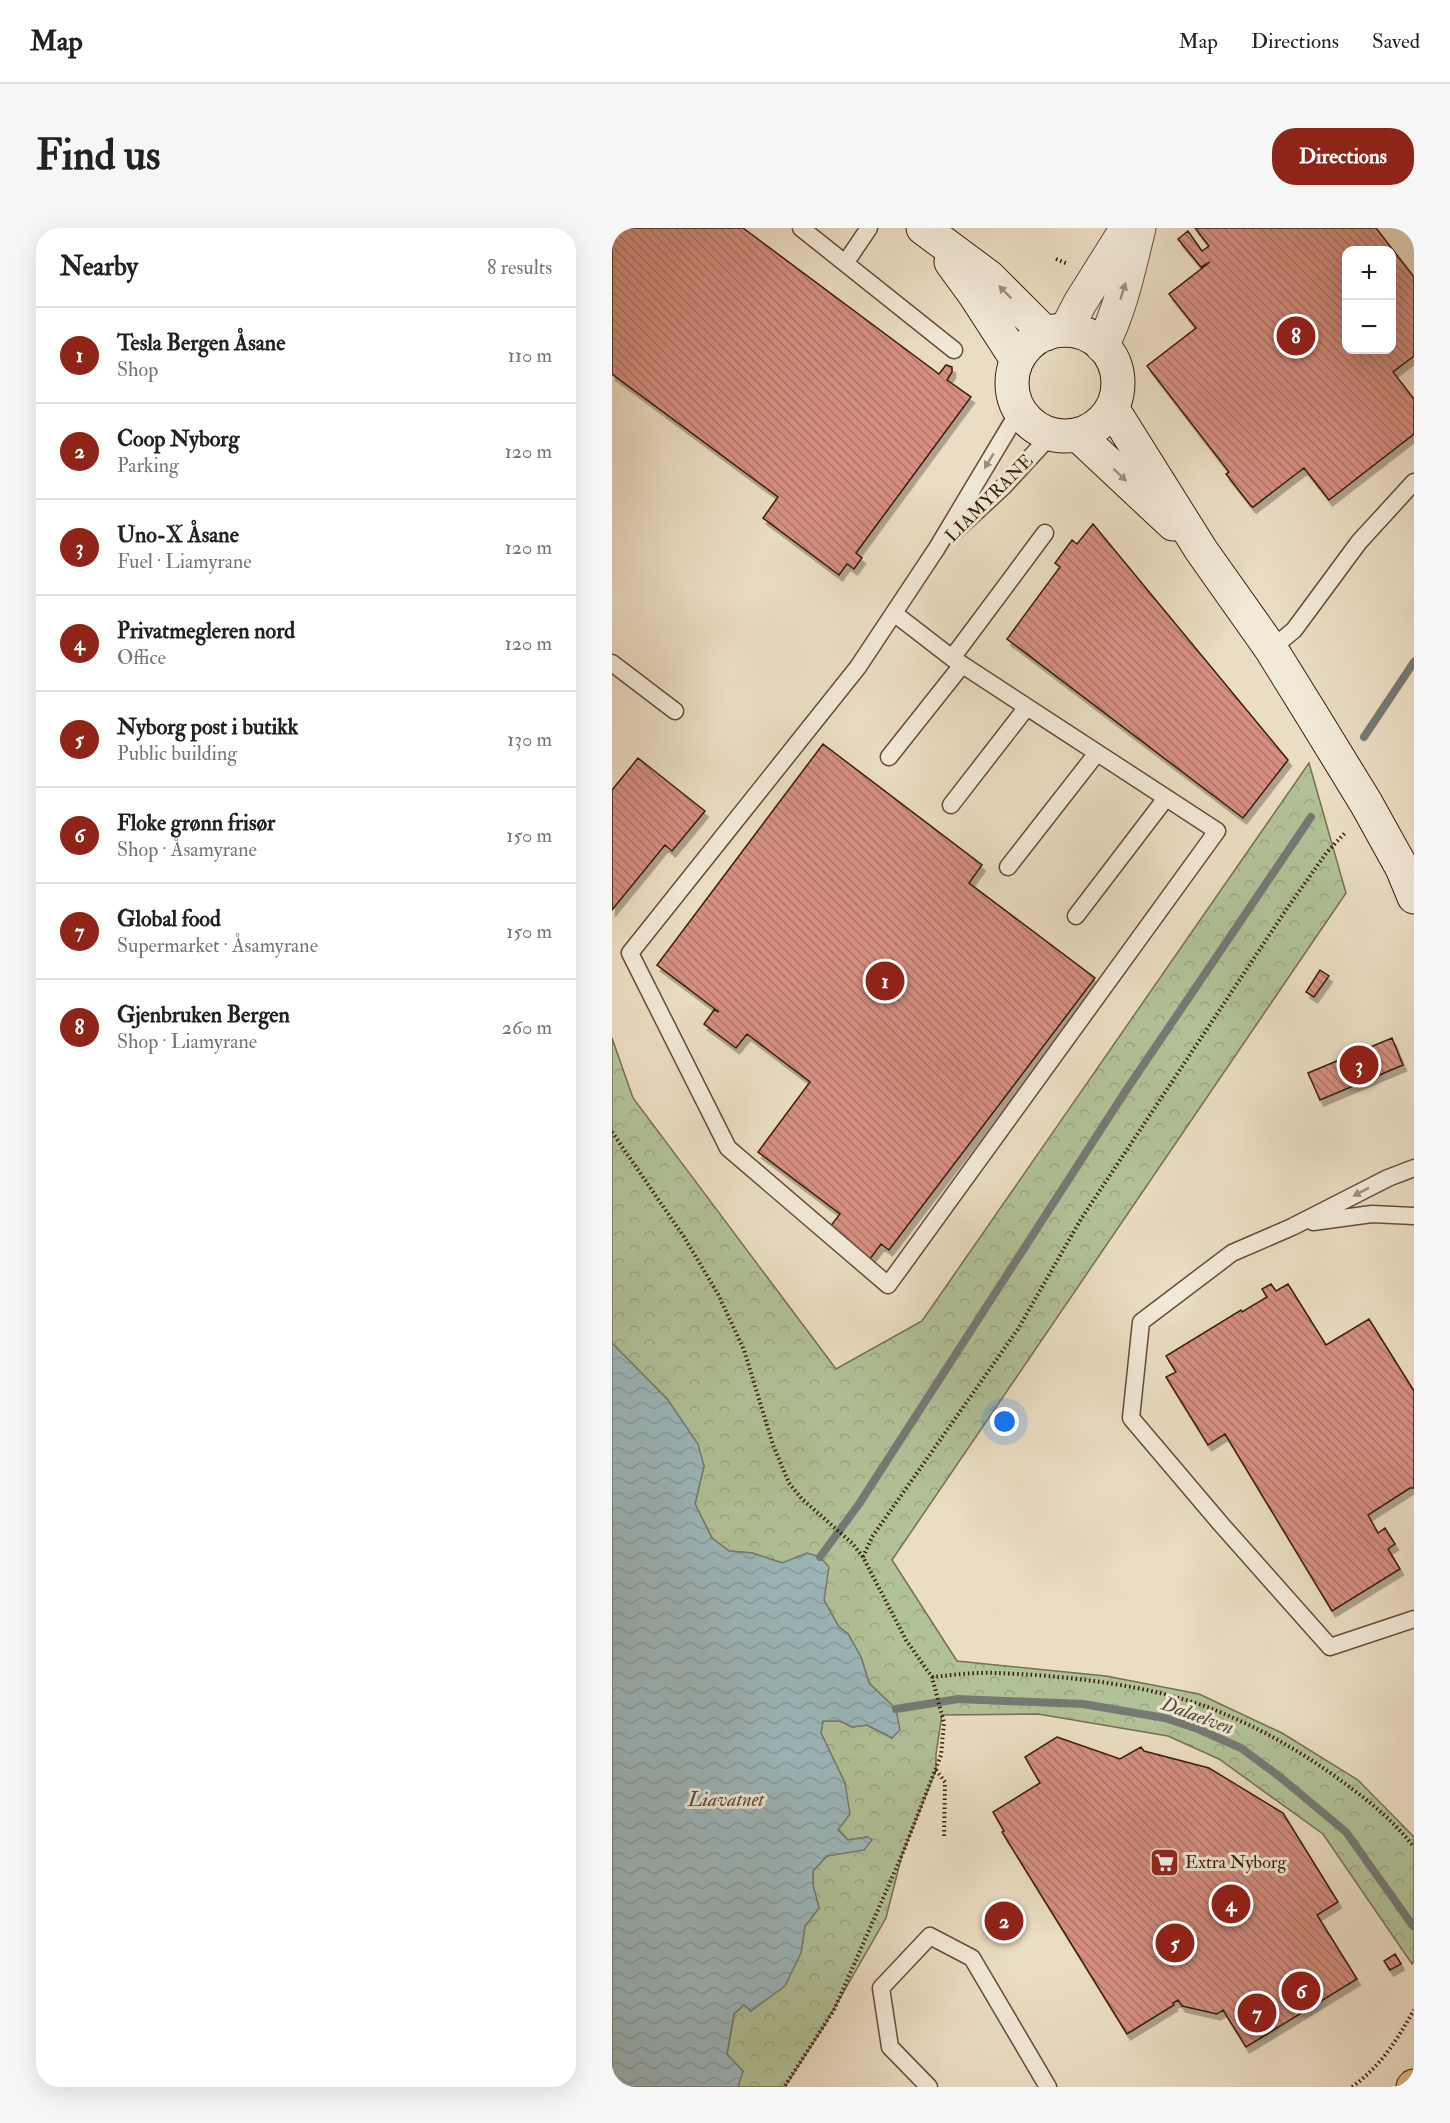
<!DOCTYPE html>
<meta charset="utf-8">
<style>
body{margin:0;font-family:"IM FELL Double Pica",serif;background:#f6f6f6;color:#222}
.controls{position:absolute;right:18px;top:18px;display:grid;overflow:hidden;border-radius:12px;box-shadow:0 6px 24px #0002}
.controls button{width:54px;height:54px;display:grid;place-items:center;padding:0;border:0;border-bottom:2px solid #e0e0e0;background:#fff;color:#222;font:30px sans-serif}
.you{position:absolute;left:393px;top:1194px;width:21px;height:21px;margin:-15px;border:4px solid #fff;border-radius:50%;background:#1a73e8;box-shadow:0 0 0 9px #1a73e833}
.badge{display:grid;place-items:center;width:39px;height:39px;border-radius:50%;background:#8f2418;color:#fff;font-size:20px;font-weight:700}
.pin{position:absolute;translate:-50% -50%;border:3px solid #fff;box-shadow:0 2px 6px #0006}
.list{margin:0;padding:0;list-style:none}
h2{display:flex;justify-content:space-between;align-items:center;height:78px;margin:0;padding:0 24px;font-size:26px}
h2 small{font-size:20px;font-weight:400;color:#767676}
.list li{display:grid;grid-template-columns:39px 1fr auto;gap:18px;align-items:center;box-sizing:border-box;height:96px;padding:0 24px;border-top:2px solid #e0e0e0}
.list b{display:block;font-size:22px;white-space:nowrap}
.list p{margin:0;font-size:20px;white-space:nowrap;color:#767676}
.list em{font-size:20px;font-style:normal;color:#767676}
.map{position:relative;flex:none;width:802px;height:1859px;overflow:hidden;border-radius:24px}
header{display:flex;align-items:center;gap:36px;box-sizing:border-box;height:84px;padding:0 30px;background:#fff;border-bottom:2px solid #e0e0e0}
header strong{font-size:28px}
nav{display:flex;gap:33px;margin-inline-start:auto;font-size:21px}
.intro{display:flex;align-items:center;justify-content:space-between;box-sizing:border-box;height:144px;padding:0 36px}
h1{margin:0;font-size:42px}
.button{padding:15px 27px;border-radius:24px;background:#8f2418;color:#fff;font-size:21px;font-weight:700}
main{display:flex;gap:36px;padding:0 36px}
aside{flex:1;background:#fff;border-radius:24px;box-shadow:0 6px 24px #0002}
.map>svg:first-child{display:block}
.forest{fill:url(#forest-crowns);stroke:#766f50;stroke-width:1.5}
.water{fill:url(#water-waves);stroke:#757a75;stroke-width:1.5}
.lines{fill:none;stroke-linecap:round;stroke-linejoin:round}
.stream{stroke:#757a75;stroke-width:8}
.building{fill:url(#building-back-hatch);stroke:#3a1c08;stroke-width:1.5;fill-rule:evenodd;filter:url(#shadow)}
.service-casing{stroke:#664c37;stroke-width:19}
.tertiary-casing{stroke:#664c37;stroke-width:35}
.secondary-casing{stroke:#3a1c08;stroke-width:35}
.primary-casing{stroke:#3a1c08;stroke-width:35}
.path{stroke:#3a1c08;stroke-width:4;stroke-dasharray:1.5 3;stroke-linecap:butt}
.service{stroke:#f2e9d8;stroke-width:16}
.tertiary{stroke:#f2e9d8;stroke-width:33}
.secondary{stroke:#f2e9d8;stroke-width:33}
.primary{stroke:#e6be82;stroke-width:33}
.oneway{fill:#9f8d7a}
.labels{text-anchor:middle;stroke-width:6;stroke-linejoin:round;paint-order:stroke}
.street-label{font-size:18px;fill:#3a1c08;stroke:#f2e9d8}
.poi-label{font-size:18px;fill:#3a1c08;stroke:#f2e9d8;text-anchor:start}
.water-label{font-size:20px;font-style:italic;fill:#574b3f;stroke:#f2e9d8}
</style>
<header>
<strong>Map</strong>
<nav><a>Map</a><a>Directions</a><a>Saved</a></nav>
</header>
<div class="intro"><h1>Find us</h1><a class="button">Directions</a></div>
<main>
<aside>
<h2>Nearby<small>8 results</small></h2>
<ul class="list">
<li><span class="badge">1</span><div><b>Tesla Bergen Åsane</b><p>Shop</p></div><em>110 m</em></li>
<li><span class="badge">2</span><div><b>Coop Nyborg</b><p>Parking</p></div><em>120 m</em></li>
<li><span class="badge">3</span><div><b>Uno-X Åsane</b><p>Fuel · Liamyrane</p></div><em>120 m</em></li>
<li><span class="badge">4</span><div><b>Privatmegleren nord</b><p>Office</p></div><em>120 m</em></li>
<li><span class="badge">5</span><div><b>Nyborg post i butikk</b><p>Public building</p></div><em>130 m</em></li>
<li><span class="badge">6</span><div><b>Floke grønn frisør</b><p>Shop · Åsamyrane</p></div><em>150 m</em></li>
<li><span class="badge">7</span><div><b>Global food</b><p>Supermarket · Åsamyrane</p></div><em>150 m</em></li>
<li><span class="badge">8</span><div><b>Gjenbruken Bergen</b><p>Shop · Liamyrane</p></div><em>260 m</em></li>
</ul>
</aside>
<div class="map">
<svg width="802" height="1859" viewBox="0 0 802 1859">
<defs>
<pattern id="forest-crowns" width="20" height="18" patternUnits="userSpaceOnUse" patternTransform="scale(1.5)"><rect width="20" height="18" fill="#b2c298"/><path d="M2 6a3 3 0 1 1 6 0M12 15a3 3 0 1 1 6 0" fill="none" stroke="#9aa682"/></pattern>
<pattern id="water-waves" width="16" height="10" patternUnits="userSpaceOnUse" patternTransform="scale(1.5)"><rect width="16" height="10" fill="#9cb9be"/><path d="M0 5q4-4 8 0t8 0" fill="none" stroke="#879ea2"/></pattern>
<pattern id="building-back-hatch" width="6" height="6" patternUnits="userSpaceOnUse" patternTransform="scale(1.5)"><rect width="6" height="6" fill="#d68f82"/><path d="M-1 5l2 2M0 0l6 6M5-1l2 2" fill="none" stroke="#af7468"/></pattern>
<filter id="shadow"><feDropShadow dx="3.5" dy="6" stdDeviation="0" flood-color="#0004"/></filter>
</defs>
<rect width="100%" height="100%" fill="#ebddc3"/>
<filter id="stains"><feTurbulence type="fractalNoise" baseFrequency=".00333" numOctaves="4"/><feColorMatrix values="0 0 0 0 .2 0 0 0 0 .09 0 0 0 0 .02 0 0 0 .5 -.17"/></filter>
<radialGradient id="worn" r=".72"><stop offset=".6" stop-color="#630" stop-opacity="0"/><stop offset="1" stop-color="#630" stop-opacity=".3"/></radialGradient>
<path class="forest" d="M697,535L734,665L280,1332L345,1433L494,1448L587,1466L670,1505L746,1552L802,1609V1733L800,1736L711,1606L607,1531L556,1508L426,1486L330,1487L324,1526V1542L290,1627L274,1690L212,1798L173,1859H126L127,1858L115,1826L122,1786L132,1777L139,1783L148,1775L189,1725L193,1698L207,1680L201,1657V1643L215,1628L232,1624L255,1609L236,1612L226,1601L233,1555L209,1505L211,1493H228L240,1499L255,1497L280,1510L284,1481L257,1455L249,1429L236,1406L227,1399L212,1372L170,1335L140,1325L117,1323L100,1310L83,1276L92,1238L56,1172L0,1115V810L21,870L224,1141L310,1093Z"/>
<path class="water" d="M0,1115L56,1172L86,1216L92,1238L83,1276L100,1310L117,1323L140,1325L170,1335L195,1325L208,1329L217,1339L212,1372L227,1399L236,1406L249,1429L257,1455L284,1481L288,1502L280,1510L255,1497L240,1499L228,1493H211L209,1505L233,1555L238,1586L226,1602L236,1612L256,1609L260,1612L252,1622L215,1628L201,1643V1657L207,1680L193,1698L189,1725L173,1758L139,1783L132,1777L122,1786L115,1826L131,1843L126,1859H0Z"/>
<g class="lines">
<path class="stream" d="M752,509L802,434
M208,1329L247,1276L513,864L699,589
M284,1481L346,1471L471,1476L553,1490L586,1501L629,1520L668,1549L734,1604L801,1698"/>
</g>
<path class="building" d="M0,0H131L327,146L334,137L340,139V144L335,152L359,169L244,325L250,330L242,341L235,336L227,347L151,290L166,269L0,146Z
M583,0H764L802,49V128L781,144L802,171V206L717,272L692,240L641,279L639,278L614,246L617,244L535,138L584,100L557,66L598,34L589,39L566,11L576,3L590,23L597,18ZM734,22H780V122H734Z
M481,296L676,532L631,590L395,411L448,339L443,335L460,312L465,316Z
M211,516L370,637L357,655L483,750L277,1022L269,1016L258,1031L217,1000L228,986L146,924L198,854L135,806L124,820L92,796L102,782L107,784L45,737Z
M26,530L93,583L60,623L53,617L0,682V562Z
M708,742L717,748L702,769L694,764Z
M780,810L791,837L708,872L696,845Z
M659,1056L664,1063L676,1056L714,1117L757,1091L802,1163V1260H798L756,1287L766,1305L773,1300L783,1316L776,1321L788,1341L720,1383L613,1206L596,1217L554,1149L564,1144L554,1128L629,1082L630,1084L655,1069L650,1061Z
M445,1509L508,1531L529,1519L532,1523L597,1540L671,1585L726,1674L705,1687L745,1751L634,1819L611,1782L605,1786L570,1778L566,1772L561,1775L562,1777L515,1806L390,1604L392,1603L381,1584L428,1555L413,1529Z
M783,1726L789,1736L778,1742L772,1733Z"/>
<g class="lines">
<defs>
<path id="service" d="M189,0L342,122
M234,34L257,0
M339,307L391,259L439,207
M283,386L340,430L605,603L276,1057L116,920L18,725L246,439L325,320L407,183
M659,421L682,402L747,314L802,254
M340,430L433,305
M0,435L63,483
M277,529L350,437
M339,577L415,479
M396,639L485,525
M464,688L554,570
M802,940L776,950L680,999L620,1025L529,1094L519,1190L608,1295L718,1419L802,1391
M701,994L760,986L802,988
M317,1859L278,1819L269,1760L318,1708L360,1730L436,1859"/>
<path id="tertiary" d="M454,102L468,75L515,0
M490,118C509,81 517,40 527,0"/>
<path id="secondary" d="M311,0L377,49L434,106
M339,34L363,67L405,132
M400 155a53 53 0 1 1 106 0a53 53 0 1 1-106 0Z
M500,180L589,322L659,421L700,487L754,575L790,640L802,669
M466,207L561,296"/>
<path id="primary" d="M801,1859L802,1858"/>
</defs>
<use href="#service" class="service-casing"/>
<use href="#tertiary" class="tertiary-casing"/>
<use href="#secondary" class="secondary-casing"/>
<use href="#primary" class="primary-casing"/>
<path class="path" d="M444,31L456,36
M0,904L72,1009L106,1066L132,1122L161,1217L177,1255L190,1271L240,1315L251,1329L294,1412L320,1449L332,1495L329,1527L290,1627L222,1782L172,1859
M251,1329L260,1309L406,1101L469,991L676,679L715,624L734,604
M320,1449C341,1447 363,1444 384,1445C449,1447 540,1457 600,1481C644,1498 685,1521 724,1549C752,1569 780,1591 802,1619
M324,1542L333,1554L332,1611
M740,1859C770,1837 784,1813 802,1782"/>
<use href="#service" class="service"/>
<use href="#tertiary" class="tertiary"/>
<use href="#secondary" class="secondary"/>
<use href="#primary" class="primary"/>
</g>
<defs><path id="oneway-solid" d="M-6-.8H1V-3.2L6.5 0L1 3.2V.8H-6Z" transform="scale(1.5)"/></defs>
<g class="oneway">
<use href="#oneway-solid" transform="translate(511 63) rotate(-73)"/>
<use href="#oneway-solid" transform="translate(393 64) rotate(-135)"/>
<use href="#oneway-solid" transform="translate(377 233) rotate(121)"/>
<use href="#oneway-solid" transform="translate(508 247) rotate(44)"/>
<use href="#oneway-solid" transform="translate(749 964) rotate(153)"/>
</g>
<defs>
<symbol id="supermarket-square" viewBox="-11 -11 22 22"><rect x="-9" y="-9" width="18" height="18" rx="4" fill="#8f2418" stroke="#f2e9d8"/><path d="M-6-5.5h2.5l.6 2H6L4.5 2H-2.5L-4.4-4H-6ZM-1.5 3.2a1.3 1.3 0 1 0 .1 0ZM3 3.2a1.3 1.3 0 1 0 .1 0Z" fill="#fff"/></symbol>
</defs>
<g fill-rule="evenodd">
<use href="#supermarket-square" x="536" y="1618" width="33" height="33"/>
</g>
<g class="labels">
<g class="street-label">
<text transform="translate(377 270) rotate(-45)" y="6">LIAMYRANE</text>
</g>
<g class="poi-label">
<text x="573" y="1640">Extra Nyborg</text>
</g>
<g class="water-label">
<text transform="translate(586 1487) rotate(20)" y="7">Dalaelven</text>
<text x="114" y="1578">Liavatnet</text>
</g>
</g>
<rect width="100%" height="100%" filter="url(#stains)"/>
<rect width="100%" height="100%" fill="url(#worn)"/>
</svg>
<div class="controls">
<button>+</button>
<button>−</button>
</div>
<div class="you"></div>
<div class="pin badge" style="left:273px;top:753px">1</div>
<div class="pin badge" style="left:392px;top:1693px">2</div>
<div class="pin badge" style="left:747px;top:837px">3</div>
<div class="pin badge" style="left:619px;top:1676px">4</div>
<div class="pin badge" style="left:563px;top:1715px">5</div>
<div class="pin badge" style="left:689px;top:1763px">6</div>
<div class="pin badge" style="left:645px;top:1785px">7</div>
<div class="pin badge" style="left:684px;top:108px">8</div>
</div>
</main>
